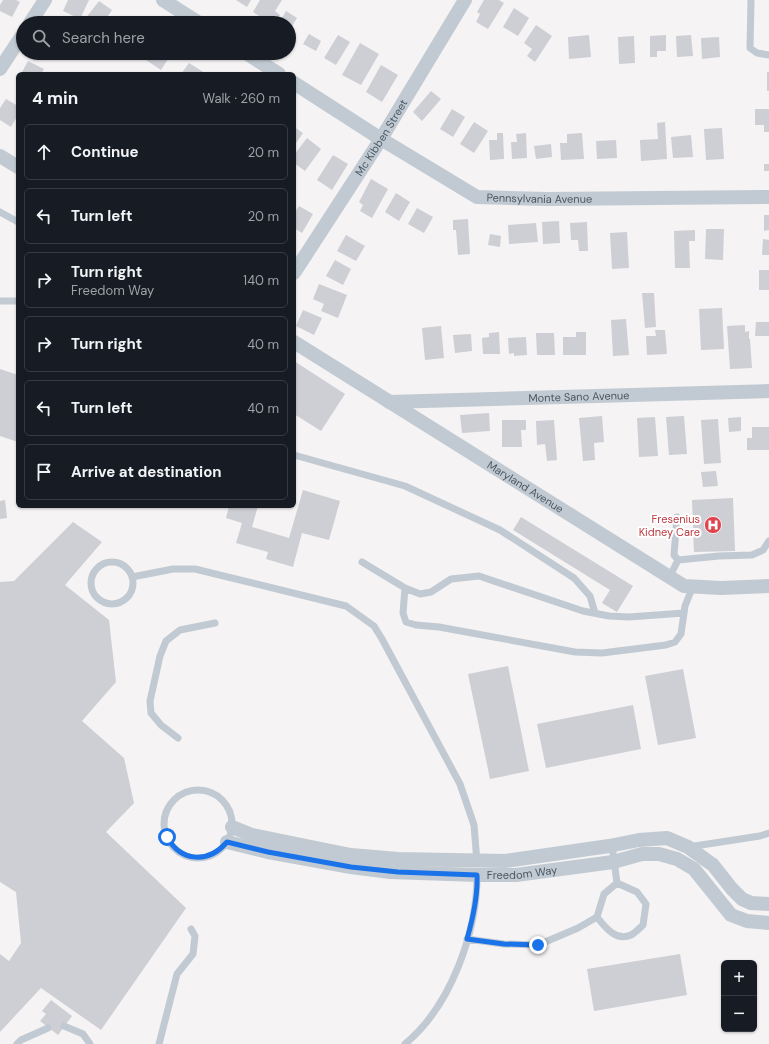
<!DOCTYPE html>
<meta charset="utf-8">
<style>
body{margin:0;font-family:"DM Sans",sans-serif;background:#20242c;color:#f1f3f6}
.controls{position:absolute;right:12px;bottom:12px;display:grid;overflow:hidden;border-radius:6px;box-shadow:0 1px 3px #0004}
.controls button{width:36px;height:36px;display:grid;place-items:center;padding:0;border:0;border-bottom:1px solid #363941;background:#171b24;color:#f1f3f6;font:20px sans-serif}
.stop{position:absolute;width:12px;height:12px;margin:-9px;border:3px solid #1a73e8;border-radius:50%;background:#fff}
.stop.end{background:#1a73e8;border-color:#fff;box-shadow:0 1px 4px #0008}
.list{margin:0;padding:0;list-style:none}
h2{display:flex;justify-content:space-between;align-items:center;height:52px;margin:0;padding:0 16px;font-size:17px}
h2 small{font-size:13px;font-weight:400;color:#9ea1a6}
.list li{display:grid;grid-template-columns:26px 1fr auto;gap:12px;align-items:center;box-sizing:border-box;height:56px;margin:0 8px 8px;padding:0 8px;border:1px solid #363941;border-radius:6px}
.list b{display:block;font-size:15px;white-space:nowrap}
.list p{margin:0;font-size:13px;white-space:nowrap;color:#9ea1a6}
.list em{font-size:13px;font-style:normal;color:#9ea1a6}
.icon{flex:none;width:22px;height:22px;fill:none;stroke:currentColor;stroke-width:2;stroke-linecap:round;stroke-linejoin:round}
.map{position:relative;flex:none;width:769px;height:1044px;overflow:hidden}
.search{position:absolute;background:#171b24;box-shadow:0 1px 3px #0004;left:16px;top:16px;width:280px;height:44px;display:flex;align-items:center;gap:10px;box-sizing:border-box;padding:0 14px;border-radius:22px;color:#9ea1a6;font-size:15px}
.panel{position:absolute;background:#171b24;box-shadow:0 1px 3px #0004;left:16px;top:72px;width:280px;height:436px;border-radius:6px}
.map>svg:first-child{display:block}
.building{fill:#cdcfd5}
.lines{fill:none;stroke-linecap:round;stroke-linejoin:round}
.lane{stroke:#c1cad2;stroke-width:7}
.street{stroke:#c1cad2;stroke-width:14}
.route{stroke:#1a73e8;stroke-width:5}
.labels{text-anchor:middle;stroke-width:4;stroke-linejoin:round;paint-order:stroke}
.street-label{font-size:11px;fill:#4a5661;stroke:#fff}
.health-label{font-size:11px;fill:#be3a42;stroke:#fff;text-anchor:end}
</style>
<div class="map">
<svg width="769" height="1044" viewBox="0 0 769 1044">
<rect width="100%" height="100%" fill="#f5f3f3"/>
<path class="building" d="M3,0H16L20,2L12,17L0,11V5Z
M68,0H89L80,19L63,11Z
M236,0H251L247,7Z
M260,0H282L275,11L280,15L275,23H270L253,12Z
M484,0H499L504,3L488,29L476,22L480,14L477,12Z
M99,1L112,10L103,23H82Z
M514,8L529,18L518,36L503,27Z
M286,11L297,18L289,31V23H279Z
M536,25L552,36L535,62L527,56L532,49L524,43Z
M309,34L321,41L316,51L303,44Z
M338,35L350,42L336,65L324,58Z
M589,35L591,57L569,59L568,37Z
M666,35V51H657V57H650V36Z
M691,35L693,56L677,57L676,36Z
M634,36L635,63L619,64L618,37Z
M719,37L720,57L702,59L701,38Z
M360,43L379,54L361,85L342,75Z
M146,53H172L161,70L143,58Z
M28,61L44,69L41,74H21Z
M189,63L205,73L204,74H181Z
M381,65L398,75L382,102L366,92Z
M767,72H769V91H767Z
M431,91L441,99L422,121L413,112Z
M6,99L18,106V115L11,127L0,120V108Z
M452,109L465,117L453,137L440,129Z
M755,109H769V132H764V125H755Z
M474,122L488,131L474,153L460,144Z
M665,122L667,159L641,161L640,140L658,139L657,123Z
M294,127L303,133L294,146Z
M722,128L724,159L706,160L704,129Z
M497,133H503L504,159L490,160L489,140H497Z
M526,133L527,158L512,159L511,142H517L516,134Z
M582,133L584,159L561,160L560,143H567V134Z
M691,135L693,157L673,158L671,137Z
M307,138L321,149L305,171L294,163V155Z
M616,140L617,158L597,159L596,141Z
M551,144L552,157L536,159L534,146Z
M333,155L348,164L332,190L317,180Z
M764,164H769V171H764Z
M371,179L388,189L372,218L360,211L363,205L359,202Z
M396,193L410,202L399,221L385,212Z
M299,206L313,214L302,233L294,228V214Z
M417,208L433,217L424,233L408,224Z
M764,215H769V230L764,231Z
M468,219L470,254L458,255L456,230H453V220Z
M559,221L560,243L543,244L542,222Z
M587,222L588,251H579L578,240H571L570,223Z
M536,223L538,242L509,244L508,225Z
M706,229H724L723,260L705,259Z
M695,230V241H689L690,268H675L674,231Z
M627,232L629,268L612,269L610,233Z
M490,234L501,236L500,247L488,245Z
M346,235L365,246L356,261L337,251Z
M763,239L769,240V255H762Z
M335,260L351,269L343,285L326,276Z
M759,270H769V290H759Z
M319,284L347,295L338,318L321,311L324,304L313,299Z
M642,293H654L656,327L645,328Z
M722,308L724,349L701,350L699,309Z
M303,310L322,318L314,335L296,326Z
M626,319L629,355L613,356L611,320Z
M756,322H769V336H755Z
M745,325V332L749,331V339H750L752,368L730,369L727,326Z
M441,326L444,358L425,360L422,328Z
M655,330H665L667,354L647,355L646,336H656Z
M499,332L500,354H483L482,338L489,337V333Z
M576,332H586V355H563V337H576Z
M536,333H554L555,355H537Z
M471,334L472,351L455,353L453,335Z
M526,337L527,355L514,356V353L509,354L508,338Z
M294,361L345,394L321,431L294,414Z
M0,369L18,375V442L0,436Z
M489,413L490,431L462,433L460,415Z
M602,416L604,442L594,443L595,460L583,461L579,418Z
M684,416L687,454L669,455L666,417Z
M655,417L658,456L639,457L637,418Z
M741,417V431L729,432L728,418Z
M718,419L721,463L704,464L701,420Z
M502,420H526V430H521L522,447H502Z
M554,420L557,460L547,461L545,444L537,445L536,421Z
M752,427H769V450H747V438H752Z
M716,471L718,486L703,487L701,472Z
M303,490L340,501L329,540L302,533L293,567L266,559L268,552L236,543L242,523L226,518L229,506H258L252,527L289,538Z
M733,498L735,551L694,552L692,500Z
M5,500L7,518L0,519V501Z
M521,517L633,586L617,612L602,603L610,590L513,530Z
M73,522L102,542L65,585L109,620L116,682L82,721L124,758L134,803L106,832L186,908L101,1030L41,988L0,1032V954L9,961L21,943L16,892L0,882V582L14,581Z
M508,666L529,771L490,779L468,674Z
M683,669L696,738L658,745L645,676Z
M633,705L641,749L546,768L537,724Z
M680,954L687,995L594,1011L587,969Z
M51,1000L72,1016L58,1035L40,1021L46,1014L42,1011Z"/>
<g class="lines">
<path class="lane" d="M751,0L750,48L757,53L769,55
M0,212L18,222
M0,301H18
M294,455L405,486L500,530L574,578L590,596L595,613
M677,517L674,555L678,560
M362,562L405,588L420,594L431,592L451,579L479,576L583,611L609,616L629,617L684,613
M91 583a21 21 0 1 1 42 0a21 21 0 1 1-42 0Z
M670,576L678,560L719,556L752,555L763,550L769,541
M132,577L173,569H195L346,606L374,626L382,639L460,784L474,825L477,862
M405,588L403,613L406,622L416,625L439,627L575,652L602,653L666,645L675,642L681,634L685,606L693,586
M178,738L161,725L151,713L150,701L160,656L166,641L180,630L215,623
M164 824a34 34 0 1 1 68 0a34 34 0 1 1-68 0Z
M688,847L760,836L769,833
M597,917L604,894L617,883
M467,939L504,944L538,945L578,928L597,917C605,927 616,942 631,935C635,933 640,928 643,925L646,904L637,892L617,883L612,846
M64,1026L83,1034L90,1044
M17,1044L21,1040L48,1028
M159,1044L177,974L193,954L195,936L191,929
M405,1044C451,1006 478,931 477,872"/>
<g class="street">
<path d="M163,0L199,23"/>
<path d="M30,23L45,0"/>
<path d="M246,53L279,74"/>
<path d="M0,69L23,34"/>
<path id="s1" d="M294,83L381,139L477,197L547,199L769,197"/>
<path d="M0,156L18,167"/>
<path id="s2" d="M294,273L381,139L465,0"/>
<path id="s3" d="M294,342L684,586L721,588L769,586"/>
<path id="s4" d="M389,402L769,391"/>
<path d="M232,827L252,835L321,849L351,855L398,859L505,861L609,846L639,840L667,838L688,847L713,865L732,889L742,899L751,903L769,904"/>
<path id="s5" d="M227,842L268,852L351,867L390,872L477,875H516L613,862L642,854H659L677,859L694,869L731,915L747,921L769,923"/>
</g>
</g>
<g class="lines">
<path class="route" d="M167,837C181,862 208,864 227,842L268,852L351,867L398,872L477,875C478,897 473,918 467,939L504,944L538,945"/>
</g>
<defs>
<symbol id="hospital-disc" viewBox="-11 -11 22 22"><circle r="9.5" fill="#e0444e" stroke="#fff"/><path d="M-5-5h3v3.5h4V-5h3V5h-3V1.5h-4V5h-3Z" fill="#fff"/></symbol>
</defs>
<g fill-rule="evenodd">
<use href="#hospital-disc" x="703" y="515" width="20" height="20"/>
</g>
<g class="labels">
<g class="street-label">
<text dy="4" stroke="none"><textPath href="#s2" startOffset="161">Mc Kibben Street</textPath></text>
<text dy="4" stroke="none"><textPath href="#s1" startOffset="278">Pennsylvania Avenue</textPath></text>
<text dy="4" stroke="none"><textPath href="#s4" startOffset="190">Monte Sano Avenue</textPath></text>
<text dy="4" stroke="none"><textPath href="#s3" startOffset="273">Maryland Avenue</textPath></text>
<text dy="4" stroke="none"><textPath href="#s5" startOffset="298">Freedom Way</textPath></text>
</g>
<g class="health-label">
<text x="700" y="523">Fresenius<tspan x="700" dy="13">Kidney Care</tspan></text>
</g>
</g>
</svg>
<div class="controls">
<button>+</button>
<button>−</button>
</div>
<div class="stop" style="left:167px;top:837px"></div>
<div class="stop end" style="left:538px;top:945px"></div>
<div class="search"><svg class="icon" aria-label="search" viewBox="0 0 24 24"><circle cx="10" cy="10" r="6"/><path d="M15 15l6 6"/></svg>Search here</div>
<section class="panel">
<h2>4 min<small>Walk · 260 m</small></h2>
<ul class="list">
<li><svg class="icon" aria-label="ahead" viewBox="0 0 24 24"><path d="M12 20V5M6 11l6-6 6 6"/></svg><div><b>Continue</b></div><em>20 m</em></li>
<li><svg class="icon" aria-label="left" viewBox="0 0 24 24"><path d="M17 20v-9H6M10 6l-5 5 5 5"/></svg><div><b>Turn left</b></div><em>20 m</em></li>
<li><svg class="icon" aria-label="right" viewBox="0 0 24 24"><path d="M7 20v-9h11M14 6l5 5-5 5"/></svg><div><b>Turn right</b><p>Freedom Way</p></div><em>140 m</em></li>
<li><svg class="icon" aria-label="right" viewBox="0 0 24 24"><path d="M7 20v-9h11M14 6l5 5-5 5"/></svg><div><b>Turn right</b></div><em>40 m</em></li>
<li><svg class="icon" aria-label="left" viewBox="0 0 24 24"><path d="M17 20v-9H6M10 6l-5 5 5 5"/></svg><div><b>Turn left</b></div><em>40 m</em></li>
<li><svg class="icon" aria-label="arrive" viewBox="0 0 24 24"><path d="M6 21V4h12l-3 4 3 4H6"/></svg><div><b>Arrive at destination</b></div></li>
</ul>
</section>
</div>
